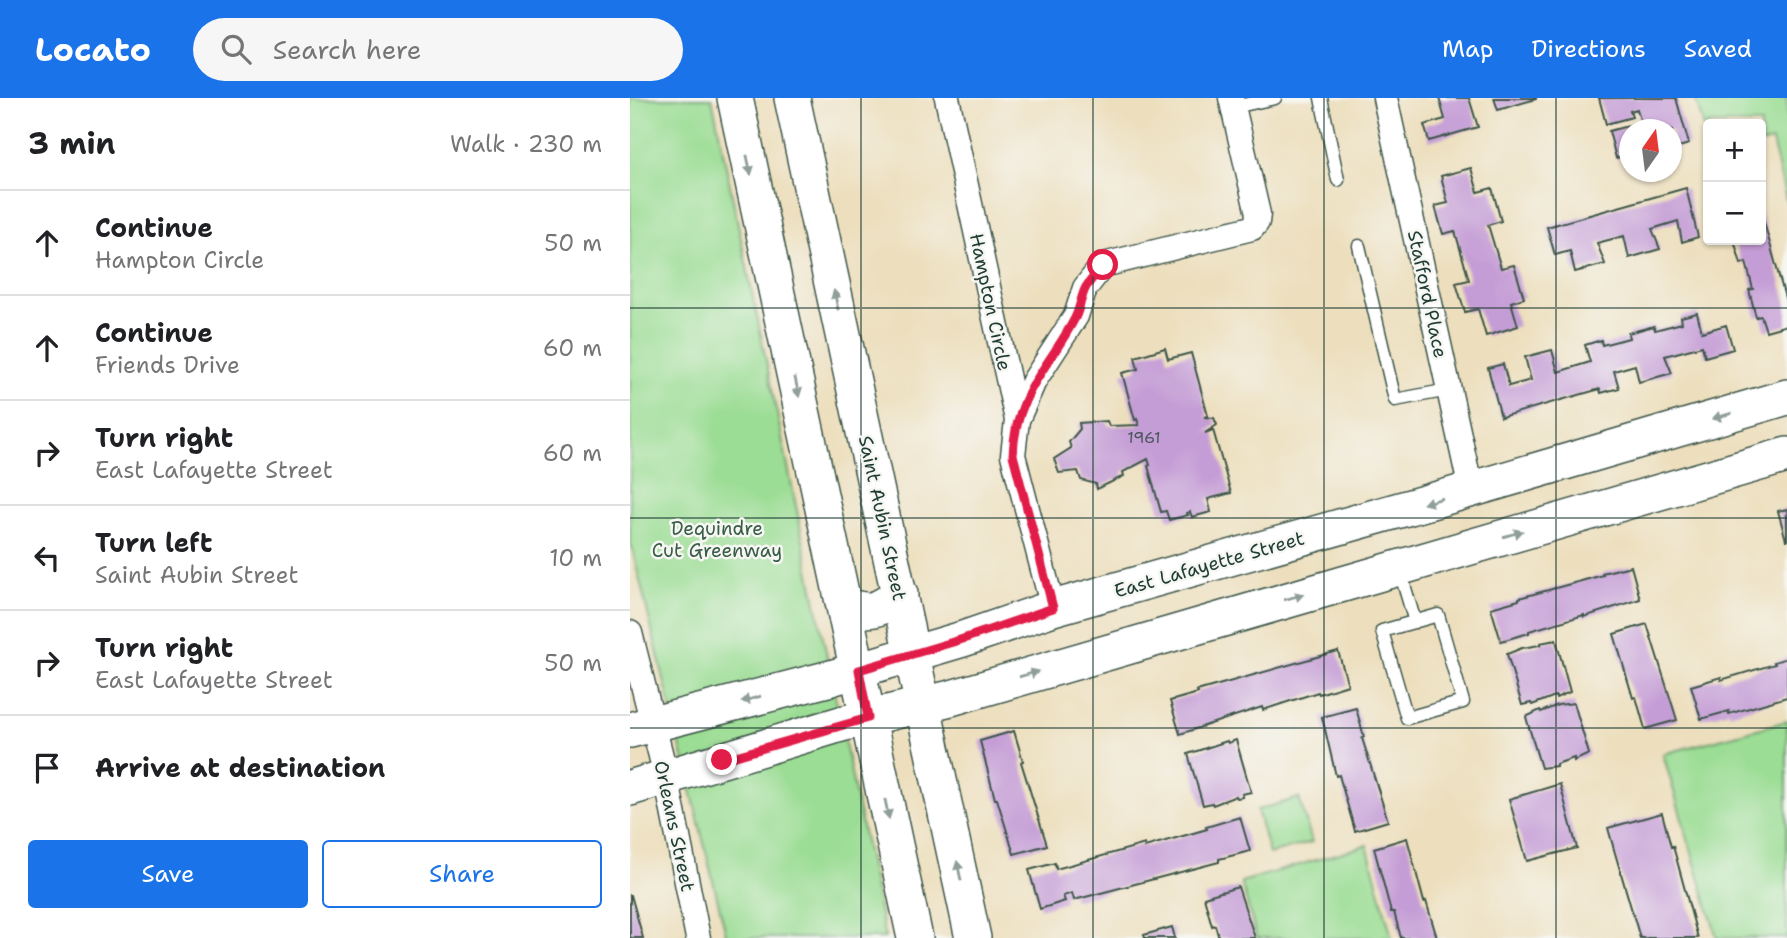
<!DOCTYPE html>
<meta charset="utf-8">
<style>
body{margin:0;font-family:"Shantell Sans",sans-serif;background:#f6f6f6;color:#202124}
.controls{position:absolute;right:21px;top:21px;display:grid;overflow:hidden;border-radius:7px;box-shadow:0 2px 5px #0004}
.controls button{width:63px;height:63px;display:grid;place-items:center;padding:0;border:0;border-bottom:2px solid #e0e0e0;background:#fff;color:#202124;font:35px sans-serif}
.compass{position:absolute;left:989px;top:21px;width:63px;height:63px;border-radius:50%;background:#fff;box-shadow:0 2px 5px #0004;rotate:14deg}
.stop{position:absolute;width:21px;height:21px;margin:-16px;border:5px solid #e11d48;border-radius:50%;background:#fff}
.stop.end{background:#e11d48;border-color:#fff;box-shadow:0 2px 7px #0008}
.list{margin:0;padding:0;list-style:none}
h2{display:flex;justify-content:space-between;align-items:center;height:91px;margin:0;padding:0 28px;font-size:30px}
h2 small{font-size:23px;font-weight:400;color:#757577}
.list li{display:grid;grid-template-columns:46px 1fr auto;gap:21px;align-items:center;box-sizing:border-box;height:105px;padding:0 28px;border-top:2px solid #e0e0e0}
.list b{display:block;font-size:26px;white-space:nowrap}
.list p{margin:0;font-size:23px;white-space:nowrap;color:#757577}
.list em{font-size:23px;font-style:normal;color:#757577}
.actions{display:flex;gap:14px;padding:21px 28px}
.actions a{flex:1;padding:16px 0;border:2px solid #1a73e8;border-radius:7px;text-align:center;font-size:24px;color:#1a73e8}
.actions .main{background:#1a73e8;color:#fff}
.icon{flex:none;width:38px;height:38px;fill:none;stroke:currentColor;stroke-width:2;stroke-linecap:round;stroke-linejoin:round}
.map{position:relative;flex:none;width:1157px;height:840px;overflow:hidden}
header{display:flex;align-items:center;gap:42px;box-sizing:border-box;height:98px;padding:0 35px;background:#1a73e8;color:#fff}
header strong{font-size:33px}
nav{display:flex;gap:38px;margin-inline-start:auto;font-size:24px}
.search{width:490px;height:63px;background:#f6f6f6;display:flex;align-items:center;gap:18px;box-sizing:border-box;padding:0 24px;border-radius:38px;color:#757577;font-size:26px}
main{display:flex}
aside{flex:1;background:#fff}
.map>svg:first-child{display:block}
.green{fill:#9bdd94;stroke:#5d8d64;stroke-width:2}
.building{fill:#c59dd6}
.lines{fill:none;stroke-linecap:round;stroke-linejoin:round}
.lane-casing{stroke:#3e5549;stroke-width:15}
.street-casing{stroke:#3e5549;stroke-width:27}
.secondary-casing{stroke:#3e5549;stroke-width:38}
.lane{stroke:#fff;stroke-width:12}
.street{stroke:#fff;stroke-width:24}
.secondary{stroke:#fff;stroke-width:35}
.oneway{fill:#8f9e9a}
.route{stroke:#e11d48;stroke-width:9}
.grid{fill:none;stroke:#1f3d34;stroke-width:2;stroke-opacity:0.55}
.labels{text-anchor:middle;stroke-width:5;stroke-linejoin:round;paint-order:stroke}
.number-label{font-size:16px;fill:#48555c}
.street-label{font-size:19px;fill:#1f3d34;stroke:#f6f6f2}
.park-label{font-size:19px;fill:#385d47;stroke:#f6f6f2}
</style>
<header>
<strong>Locato</strong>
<div class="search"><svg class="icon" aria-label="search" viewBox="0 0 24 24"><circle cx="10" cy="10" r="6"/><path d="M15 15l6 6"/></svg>Search here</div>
<nav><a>Map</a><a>Directions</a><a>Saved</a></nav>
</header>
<main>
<aside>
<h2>3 min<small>Walk · 230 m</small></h2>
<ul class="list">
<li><svg class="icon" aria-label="ahead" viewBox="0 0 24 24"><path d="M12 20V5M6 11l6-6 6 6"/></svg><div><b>Continue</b><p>Hampton Circle</p></div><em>50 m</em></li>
<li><svg class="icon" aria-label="ahead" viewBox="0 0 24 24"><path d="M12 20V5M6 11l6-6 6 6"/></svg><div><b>Continue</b><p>Friends Drive</p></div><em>60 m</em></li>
<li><svg class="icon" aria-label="right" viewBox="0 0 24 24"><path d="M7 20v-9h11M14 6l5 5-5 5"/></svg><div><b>Turn right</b><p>East Lafayette Street</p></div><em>60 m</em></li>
<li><svg class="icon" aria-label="left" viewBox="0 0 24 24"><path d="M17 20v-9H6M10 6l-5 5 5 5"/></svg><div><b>Turn left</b><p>Saint Aubin Street</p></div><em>10 m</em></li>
<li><svg class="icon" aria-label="right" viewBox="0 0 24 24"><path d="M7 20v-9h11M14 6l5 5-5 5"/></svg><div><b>Turn right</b><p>East Lafayette Street</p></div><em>50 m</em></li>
<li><svg class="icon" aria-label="arrive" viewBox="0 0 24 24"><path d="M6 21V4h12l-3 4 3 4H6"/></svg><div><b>Arrive at destination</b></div></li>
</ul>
<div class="actions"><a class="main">Save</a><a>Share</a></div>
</aside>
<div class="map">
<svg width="1157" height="840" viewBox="0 0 1157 840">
<rect width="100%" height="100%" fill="#f6f6f2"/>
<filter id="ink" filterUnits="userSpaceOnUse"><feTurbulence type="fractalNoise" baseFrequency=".0143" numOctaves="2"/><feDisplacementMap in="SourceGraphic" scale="14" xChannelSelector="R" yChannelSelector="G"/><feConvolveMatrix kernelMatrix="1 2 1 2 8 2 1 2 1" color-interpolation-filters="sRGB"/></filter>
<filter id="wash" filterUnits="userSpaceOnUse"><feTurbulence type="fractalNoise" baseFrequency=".00686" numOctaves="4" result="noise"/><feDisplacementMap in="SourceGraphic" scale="28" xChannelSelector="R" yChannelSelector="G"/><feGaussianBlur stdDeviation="1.57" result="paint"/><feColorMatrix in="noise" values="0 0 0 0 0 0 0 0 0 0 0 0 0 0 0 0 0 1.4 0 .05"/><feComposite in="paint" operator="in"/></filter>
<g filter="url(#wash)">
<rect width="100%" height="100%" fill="#eddfbd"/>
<path class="green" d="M0,0H82L255,840H97L0,442Z
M1065,0H1157V106L1142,43L1131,46V26H1078V42Z
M1157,623V840H1087L1033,656Z
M669,700L682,744L639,756L627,712Z
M737,747L762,840H627L611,784Z"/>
<g id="blocks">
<path class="building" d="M809,0H839L848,29L799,43L794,27L815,21Z
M864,0H906V1L868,12Z
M969,0H1046L1059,46L1042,51V32H1013L1007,11L1000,13L1002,19L976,26Z
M1005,26L1007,32H1000V57L986,60L979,33Z
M841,70L848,94L862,90L871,123L858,127L871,170L884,167L894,200L881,204L888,228L856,238L848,211L835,214L826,185L839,182L825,133L813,136L805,108L818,105L811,78Z
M1056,90L1068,139L1052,144L1048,123L1022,131L1030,151L999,160L994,138L967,145L975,166L945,174L940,153L925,157L917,129Z
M1132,117L1157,207V227L1136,233L1131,218L1126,219L1119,192L1123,191L1116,164L1111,166L1104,142H1131Z
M1067,215L1072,234L1096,227L1103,251L1075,259L1072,248L1035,258L1042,275L1009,284L1005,267L984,273L989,290L971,295L970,291L871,319L858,270L873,266L879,288L901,282L895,259L922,252L928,274L960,264L955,247L971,242L972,247L999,240L998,235L1024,228L1025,232L1052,225L1051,219Z
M535,250L538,261L561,255L578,318L574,319L584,320L587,327L575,335L583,332L601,395L578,401L581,414L562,419L560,414L557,415L558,417L539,422L536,413L531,414L518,368L520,367L518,361L493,374L494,378L467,391L466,386L451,382L448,373L429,375L424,361L441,350L439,344L450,331L449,325L477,323L479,328L509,327L507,321L505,322L492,275L508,271L505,259Z
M1157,411V442H1156L1148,413Z
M1001,468L1010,501L954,519V517L899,533V535L871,543L861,510L889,502V500L973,477L972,475Z
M1017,526L1047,622L1015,631L1006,599L1003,600L984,536Z
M926,542L940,594L926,600L925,598L902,607L901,605L892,607L877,556L892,550L910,547V545Z
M708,553L718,587L689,596L688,594L633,612L632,609L550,636L540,603L568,595L567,593Z
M1157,560V599L1099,616V613L1071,621L1061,588L1091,579V582L1145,566L1144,564Z
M944,605L959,656L944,663V660L926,666V668L911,670L896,619L910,612L911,614L928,607Z
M726,610L734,639L732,640L758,723L725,733L709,677L706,678L692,619Z
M384,633L393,663L391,664L417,747L384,756L367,701H365L350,643Z
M606,642L621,694L612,696L613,699L607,700L606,698L583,707L582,705L573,707L558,656L597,643L598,645Z
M930,686L947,750L897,763L879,701Z
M1032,715L1041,749L1043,748L1068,840H1010L985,755L978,730Z
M610,719L620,753L589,761V764L444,802L442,795L433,798L435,803L410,811L399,772L425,765L426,771L515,746V749L577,731L576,729Z
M777,740L794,804L796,803L807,840H771L764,814H761L744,750Z
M608,789L625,840H589L585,827L582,828L574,799Z
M0,797H1L13,840H0Z
M542,829L545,840H515L514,837Z"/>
</g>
</g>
<g filter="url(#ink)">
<use href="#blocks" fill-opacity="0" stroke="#3e5549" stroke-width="2"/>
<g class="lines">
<defs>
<path id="lane" d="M691,0L708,82
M604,9L645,0
M729,148L765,302L819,292
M769,470L785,524
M808,517L833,604L777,620L752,533Z"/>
<path id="street" d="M317,0L387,322
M755,0L841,392
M423,510L383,357L387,322L404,283L446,218L455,190L473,167L622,130L627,124L628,116L601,0
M0,535L36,678L68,840"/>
<path id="secondary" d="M105,0L285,840
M162,0L343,840
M214,507C240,516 248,513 270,496
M0,632L201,580L333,541L423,510L819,398L1157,299
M0,690L211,626L321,600L1157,357"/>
</defs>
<use href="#lane" class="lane-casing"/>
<use href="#street" class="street-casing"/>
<use href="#secondary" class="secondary-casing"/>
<use href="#lane" class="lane"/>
<use href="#street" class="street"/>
<use href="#secondary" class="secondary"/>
</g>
<defs><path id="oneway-solid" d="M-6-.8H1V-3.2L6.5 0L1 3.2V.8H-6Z" transform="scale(1.75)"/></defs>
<g class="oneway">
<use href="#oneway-solid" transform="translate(119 67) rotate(78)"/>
<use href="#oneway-solid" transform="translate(206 202) rotate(-102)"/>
<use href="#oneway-solid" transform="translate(167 289) rotate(78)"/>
<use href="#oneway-solid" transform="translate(1092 318) rotate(164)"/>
<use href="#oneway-solid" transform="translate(803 403) rotate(164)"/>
<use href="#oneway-solid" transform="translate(883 436) rotate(-16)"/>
<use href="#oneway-solid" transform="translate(664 499) rotate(-16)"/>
<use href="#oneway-solid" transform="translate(399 576) rotate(-16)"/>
<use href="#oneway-solid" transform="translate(121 601) rotate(164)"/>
<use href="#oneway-solid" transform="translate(257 711) rotate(78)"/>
<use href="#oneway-solid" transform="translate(329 773) rotate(-102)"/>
</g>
</g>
<g class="lines" filter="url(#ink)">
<path class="route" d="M92,662L238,620L229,572L333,541L423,510L383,357C385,295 419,270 445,220C450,210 451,198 456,189C461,181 468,174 473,167"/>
</g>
<path class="grid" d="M231,0V840M463,0V840M694,0V840M926,0V840M0,210H1157M0,420H1157M0,630H1157"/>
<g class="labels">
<g class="number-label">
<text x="514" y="345">1961</text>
</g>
<g class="street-label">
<text transform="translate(798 196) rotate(78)" y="7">Stafford Place</text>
<text transform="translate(361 204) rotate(78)" y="7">Hampton Circle</text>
<text transform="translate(253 420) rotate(78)" y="7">Saint Aubin Street</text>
<text transform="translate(579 466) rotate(-16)" y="7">East Lafayette Street</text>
<text transform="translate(45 728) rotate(78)" y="7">Orleans Street</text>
</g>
<g class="park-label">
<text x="87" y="437">Dequindre<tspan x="87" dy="22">Cut Greenway</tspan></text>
</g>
</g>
</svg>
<div class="controls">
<button>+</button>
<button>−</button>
</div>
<svg class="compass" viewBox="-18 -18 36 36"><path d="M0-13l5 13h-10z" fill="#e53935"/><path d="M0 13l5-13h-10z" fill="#757577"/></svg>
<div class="stop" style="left:473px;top:167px"></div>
<div class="stop end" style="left:92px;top:662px"></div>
</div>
</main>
